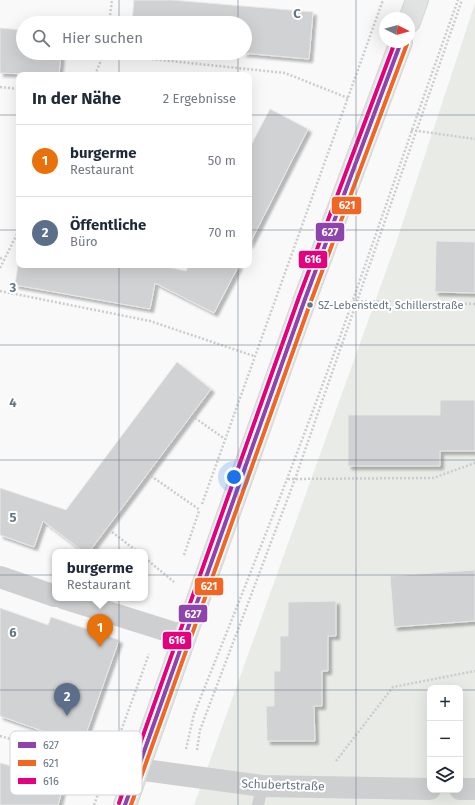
<!DOCTYPE html>
<html lang="de">
<meta charset="utf-8">
<style>
body{margin:0;font-family:"Fira Sans",sans-serif;background:#f6f6f7;color:#1f2937}
.controls{position:absolute;right:12px;bottom:12px;display:grid;overflow:hidden;border-radius:8px;box-shadow:0 4px 16px #0002}
.controls button{width:36px;height:36px;display:grid;place-items:center;padding:0;border:0;border-bottom:1px solid #e0e1e3;background:#fff;color:#1f2937;font:20px sans-serif}
.compass{position:absolute;left:379px;top:12px;width:36px;height:36px;border-radius:50%;background:#fff;box-shadow:0 4px 16px #0002;rotate:95deg}
.you{position:absolute;left:234px;top:477px;width:14px;height:14px;margin:-10px;border:3px solid #fff;border-radius:50%;background:#1a73e8;box-shadow:0 0 0 6px #1a73e833}
.badge{display:grid;place-items:center;width:26px;height:26px;border-radius:50%;background:#56606c;color:#fff;font-size:13px;font-weight:700}
.pin{position:absolute;translate:-50% -33px;filter:drop-shadow(0 1px 2px #0008)}
.pin::after{content:'';position:absolute;top:21px;width:14px;height:12px;background:inherit;clip-path:polygon(0 0,100% 0,50% 100%)}
.popup{position:absolute;left:52px;top:549px;width:96px;height:52px;box-sizing:border-box;display:grid;place-content:center;border-radius:8px;background:#fff;filter:drop-shadow(0 1px 3px #0005);font-size:13px;white-space:nowrap;color:#747a83}
.popup b{font-size:15px;color:#1f2937}
.popup::after{content:'';position:absolute;left:50%;top:100%;margin-left:-8px;border:8px solid transparent;border-top-color:#fff}
.list{margin:0;padding:0;list-style:none}
h2{display:flex;justify-content:space-between;align-items:center;height:52px;margin:0;padding:0 16px;font-size:17px}
h2 small{font-size:13px;font-weight:400;color:#747a83}
.list li{display:grid;grid-template-columns:26px 1fr auto;gap:12px;align-items:center;box-sizing:border-box;height:72px;padding:0 16px;border-top:1px solid #e0e1e3}
.list b{display:block;font-size:15px;white-space:nowrap}
.list p{margin:0;font-size:13px;white-space:nowrap;color:#747a83}
.list em{font-size:13px;font-style:normal;color:#747a83}
.icon{flex:none;width:22px;height:22px;fill:none;stroke:currentColor;stroke-width:2;stroke-linecap:round;stroke-linejoin:round}
.map{position:relative;flex:none;width:475px;height:805px;overflow:hidden}
.search{position:absolute;background:#fff;box-shadow:0 4px 16px #0002;left:16px;top:16px;width:236px;height:44px;display:flex;align-items:center;gap:10px;box-sizing:border-box;padding:0 14px;border-radius:22px;color:#747a83;font-size:15px}
.panel{position:absolute;background:#fff;box-shadow:0 4px 16px #0002;left:16px;top:72px;width:236px;height:196px;border-radius:8px}
.map>svg:first-child{display:block}
.green{fill:#e8ebe6;fill-rule:evenodd}
.building{fill:#d0d2d3;stroke:#e8e8e8;filter:url(#shadow)}
.lines{fill:none;stroke-linecap:round;stroke-linejoin:round}
.secondary-casing{stroke:#d5d6d7;stroke-width:24}
.path{stroke:#cbcccd;stroke-width:2.5;stroke-dasharray:2 2;stroke-linecap:butt}
.lane{stroke:#cecfd0;stroke-width:12}
.street{stroke:#cecfd0;stroke-width:22}
.secondary{stroke:#e1e2e2;stroke-width:22}
.bus-1-casing{stroke:#fff;stroke-width:7}
.bus-2-casing{stroke:#fff;stroke-width:7}
.bus-3-casing{stroke:#fff;stroke-width:7}
.bus-1{stroke:#8e44ad;stroke-width:4}
.bus-2{stroke:#f26522;stroke-width:4}
.bus-3{stroke:#e5007d;stroke-width:4}
.grid{fill:none;stroke:#657683;stroke-width:1;stroke-opacity:0.55}
.bus-dot{fill:#657683;stroke:#fff;stroke-width:1.5}
.labels{text-anchor:middle;stroke-width:4;stroke-linejoin:round;paint-order:stroke}
.bus-label{font-size:11px;fill:#657683;stroke:#fff;text-anchor:start}
.street-label{font-size:12px;fill:#657683;stroke:#fff}
.key{fill:#fff;stroke:#d1d6da;stroke-width:1}
.key-label{font-size:11px;fill:#657683}
.grid-label{font-size:13px;text-anchor:middle;font-weight:bold;fill:#657683;stroke:#fff;stroke-width:4;stroke-linejoin:round;paint-order:stroke}
.line-badge{stroke:#fff;stroke-width:1.5}
.badge-label{font-size:11px;text-anchor:middle;font-weight:bold;fill:#fff}
</style>
<div class="map">
<svg width="475" height="805" viewBox="0 0 475 805">
<defs>
<filter id="shadow"><feDropShadow dx="3.5" dy="3.5" stdDeviation="1" flood-color="#0004"/></filter>
</defs>
<rect width="100%" height="100%" fill="#f9f9f9"/>
<path class="green" d="M475,3V805H194L395,246ZM430,688H460V790H430Z"/>
<path class="building" d="M134,0H172L313,12L309,59L242,53H245V23H132Z
M0,28L23,30V53H61L59,75L0,73Z
M270,109L308,129L249,245V149Z
M436,241L475,242V293L435,292Z
M18,265H158L186,271L189,265H239L214,313L155,283L150,309L15,285Z
M177,362L211,389L89,552H84L43,521L34,547L0,535V488L66,510Z
M440,400H475V451H440V466H348V415H440Z
M475,570V621L394,627L390,576Z
M336,601V636H328V671H322V706H314L315,741H267L266,706H274V671H280V636H288V602Z
M0,608L48,625L51,617L119,640L82,745L0,716Z
M0,763L65,780L58,805H0Z"/>
<g class="lines">
<defs>
<path id="secondary" d="M409,22L417,0
M125,805L305,299L401,42"/>
</defs>
<use href="#secondary" class="secondary-casing"/>
<path class="path" d="M109,23L112,0
M104,54L285,73L348,98
M95,75L104,53
M0,87L19,89
M411,130L475,139
M0,258L4,259
M0,268L19,230
M0,291L150,321L254,356
M353,301L475,304
M195,418L225,439
M151,476L200,510
M288,479L433,478L475,463
M202,504L383,0
M112,532L138,552
M184,555L199,511
M145,558L174,582
M0,736L108,767
M186,749L194,714C249,577 304,440 353,300C388,200 422,100 458,0
M197,750L200,730L295,479L462,0
M336,761L393,687L475,671
M94,805L149,654"/>
<path class="lane" d="M258,805L262,786"/>
<path class="street" d="M0,577L55,596
M63,598L184,636
M137,769L262,786L430,789
M460,789H475"/>
<use href="#secondary" class="secondary"/>
<defs>
<path id="bus-1" d="M125,805L305,299L401,42"/>
<path id="bus-2" d="M131,805L311,301L407,44"/>
<path id="bus-3" d="M119,803L299,297L395,42"/>
</defs>
<use href="#bus-1" class="bus-1-casing"/>
<use href="#bus-2" class="bus-2-casing"/>
<use href="#bus-3" class="bus-3-casing"/>
<use href="#bus-1" class="bus-1"/>
<use href="#bus-2" class="bus-2"/>
<use href="#bus-3" class="bus-3"/>
</g>
<path class="grid" d="M119,0V23M238,0V23M356,0V805M119,53V75M238,53V75M0,115H19M249,115H475M0,230H19M249,230H475M119,265V805M238,265V805M0,345H475M0,460H475M0,575H475M0,690H430M460,690H475"/>
<circle class="bus-dot" cx="310" cy="305" r="3.5"/>
<g class="labels">
<g class="bus-label">
<text x="318" y="309">SZ-Lebenstedt, Schillerstraße</text>
</g>
<g class="street-label">
<text transform="translate(283 785) rotate(2)" y="4">Schubertstraße</text>
</g>
</g>
<rect x="10" y="731" width="132" height="64" rx="6" class="key"/>
<rect x="18" y="742" width="18" height="6" fill="#8e44ad"/>
<rect x="18" y="760" width="18" height="6" fill="#f26522"/>
<rect x="18" y="778" width="18" height="6" fill="#e5007d"/>
<g class="key-label">
<text x="43" y="749">627</text>
<text x="43" y="767">621</text>
<text x="43" y="785">616</text>
</g>
<g class="grid-label">
<text x="297" y="18">C</text>
<text x="13" y="292">3</text>
<text x="13" y="407">4</text>
<text x="13" y="522">5</text>
<text x="13" y="637">6</text>
</g>
<g class="line-badge">
<rect x="331" y="196" width="31" height="19" rx="4" fill="#f26522"/>
<rect x="315" y="222" width="30" height="20" rx="4" fill="#8e44ad"/>
<rect x="298" y="250" width="30" height="19" rx="4" fill="#e5007d"/>
<rect x="194" y="577" width="30" height="19" rx="4" fill="#f26522"/>
<rect x="178" y="604" width="30" height="19" rx="4" fill="#8e44ad"/>
<rect x="162" y="631" width="30" height="19" rx="4" fill="#e5007d"/>
</g>
<g class="badge-label">
<text x="347" y="209">621</text>
<text x="330" y="236">627</text>
<text x="313" y="263">616</text>
<text x="209" y="590">621</text>
<text x="193" y="618">627</text>
<text x="177" y="644">616</text>
</g>
</svg>
<div class="controls">
<button>+</button>
<button>−</button>
<button><svg class="icon" aria-label="layers" viewBox="0 0 24 24"><path d="M12 4l9 5-9 5-9-5zM3 14l9 5 9-5"/></svg></button>
</div>
<svg class="compass" viewBox="-18 -18 36 36"><path d="M0-13l5 13h-10z" fill="#e53935"/><path d="M0 13l5-13h-10z" fill="#747a83"/></svg>
<div class="you"></div>
<div class="pin badge" style="left:100px;top:647px;background:#e8710a">1</div>
<div class="popup"><b>burgerme</b>Restaurant</div>
<div class="pin badge" style="left:67px;top:716px;background:#5c6f8a">2</div>
<div class="search"><svg class="icon" aria-label="search" viewBox="0 0 24 24"><circle cx="10" cy="10" r="6"/><path d="M15 15l6 6"/></svg>Hier suchen</div>
<section class="panel">
<h2>In der Nähe<small>2 Ergebnisse</small></h2>
<ul class="list">
<li><span class="badge" style="background:#e8710a">1</span><div><b>burgerme</b><p>Restaurant</p></div><em>50 m</em></li>
<li><span class="badge" style="background:#5c6f8a">2</span><div><b>Öffentliche</b><p>Büro</p></div><em>70 m</em></li>
</ul>
</section>
</div>
